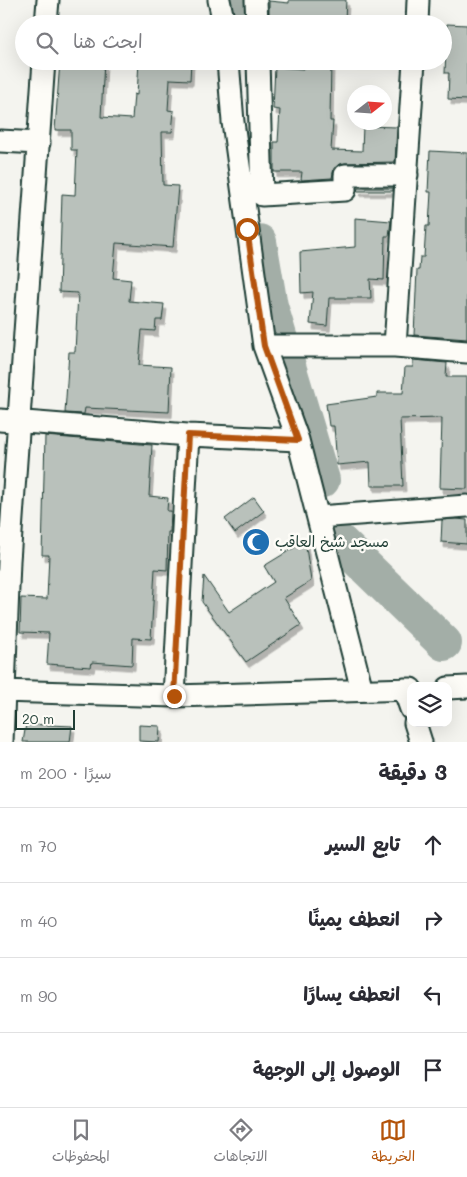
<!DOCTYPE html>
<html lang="ar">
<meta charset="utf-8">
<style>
body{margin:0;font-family:Mali,"Playpen Sans Arabic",sans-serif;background:#f7f7f7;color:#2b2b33;direction:rtl}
.controls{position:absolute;right:15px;bottom:15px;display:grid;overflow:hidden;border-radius:10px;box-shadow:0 5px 20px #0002}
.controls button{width:45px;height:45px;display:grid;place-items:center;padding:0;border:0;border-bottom:1px solid #e1e1e2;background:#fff;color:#2b2b33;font:25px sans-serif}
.compass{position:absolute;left:347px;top:85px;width:45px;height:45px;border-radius:50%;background:#fff;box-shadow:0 5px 20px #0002;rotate:73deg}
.scale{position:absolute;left:15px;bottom:12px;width:60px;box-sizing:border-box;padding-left:5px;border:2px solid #1f3d34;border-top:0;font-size:14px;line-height:18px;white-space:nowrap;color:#1f3d34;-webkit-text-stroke:4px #fdfcf7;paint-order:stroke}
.stop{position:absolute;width:15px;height:15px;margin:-11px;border:4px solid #b45309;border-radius:50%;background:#fff}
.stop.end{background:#b45309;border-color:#fff;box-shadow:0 1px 5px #0008}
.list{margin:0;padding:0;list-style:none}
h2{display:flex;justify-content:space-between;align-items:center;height:65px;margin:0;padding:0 20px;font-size:21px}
h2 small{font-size:16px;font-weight:400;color:#7c7c81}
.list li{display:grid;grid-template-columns:32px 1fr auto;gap:15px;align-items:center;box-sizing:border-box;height:75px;padding:0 20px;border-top:1px solid #e1e1e2}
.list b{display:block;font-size:19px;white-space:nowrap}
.list em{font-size:16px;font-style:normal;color:#7c7c81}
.icon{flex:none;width:28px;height:28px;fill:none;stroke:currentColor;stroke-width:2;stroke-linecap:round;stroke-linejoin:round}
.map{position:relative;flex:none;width:467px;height:742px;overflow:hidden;direction:ltr}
.search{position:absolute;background:#fff;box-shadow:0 5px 20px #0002;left:15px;right:15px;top:15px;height:55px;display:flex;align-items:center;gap:12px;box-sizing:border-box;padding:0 18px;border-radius:28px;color:#7c7c81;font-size:19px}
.sheet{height:365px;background:#fff}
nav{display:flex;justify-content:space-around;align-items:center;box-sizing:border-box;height:70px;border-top:1px solid #e1e1e2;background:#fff;font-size:14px;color:#7c7c81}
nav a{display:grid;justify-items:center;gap:2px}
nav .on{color:#b45309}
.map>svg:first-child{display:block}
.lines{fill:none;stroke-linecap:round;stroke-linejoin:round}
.river{stroke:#a3aea7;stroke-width:36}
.building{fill:#b9c1bb;stroke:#1f3d34;filter:url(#shadow)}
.street-casing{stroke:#1f3d34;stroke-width:25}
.street{stroke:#fdfcf7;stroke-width:21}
.route{stroke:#b45309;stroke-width:6}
.labels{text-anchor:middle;stroke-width:5;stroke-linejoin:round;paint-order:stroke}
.poi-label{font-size:15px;fill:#1f3d34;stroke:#fdfcf7;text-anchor:start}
</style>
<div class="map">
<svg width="467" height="742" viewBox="0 0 467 742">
<defs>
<filter id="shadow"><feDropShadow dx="3" dy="5.5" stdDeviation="0" flood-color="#0004"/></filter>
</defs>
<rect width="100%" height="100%" fill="#f4f4ef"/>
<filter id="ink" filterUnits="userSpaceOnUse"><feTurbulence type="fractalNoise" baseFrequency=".02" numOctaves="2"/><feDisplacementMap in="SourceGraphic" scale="10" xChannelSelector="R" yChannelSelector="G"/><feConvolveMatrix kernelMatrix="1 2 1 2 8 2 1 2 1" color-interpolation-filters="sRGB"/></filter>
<g filter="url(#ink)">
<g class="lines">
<path class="river" d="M231,0L233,24
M259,242L270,306L322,480
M341,543L444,643"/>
</g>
<path class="building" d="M289,0H346L345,20L322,19V24H269V1L289,3Z
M447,24L467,25V100L448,99L449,73H445Z
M60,61H104L101,117L132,119L134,94L137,95L139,61H191L190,80L170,79L168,110L174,111L172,132H162L163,185L178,186L173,247L116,243L113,278L131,280L129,301L164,304L162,320H156L155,331L142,330L139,365L171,367L169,412L85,408L84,414L65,413L69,352H75L78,293L59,292L62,194L75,195L77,150H71V130H55Z
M304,61H331L330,121H333L331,150L362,151L363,126L397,127L395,162L345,163L334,168L332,178L301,180L302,172H274V142H278L280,110L273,109L275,67L303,69Z
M430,151L467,153V339L414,335L417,270H419L420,257H424L426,226H429L431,192H428Z
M358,188H393V191H357Z
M355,218L391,221L389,236H385L384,280L370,279L371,298H329L327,326L310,324L313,292L301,293L300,252L355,247Z
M413,360L447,363L446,377H467V489L440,488L442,418L400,419L403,486H371L370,462L337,465L334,426H329L326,404L377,397V393H403L405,367H413Z
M45,436L152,445L149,496L168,498L167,511H171L170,532H168L167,570L155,569L151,639L133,638L132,665L92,662L91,667L47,664L49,633L20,632L21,598L47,599L49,555H42Z
M254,497L264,511L235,533L225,519Z
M456,519L467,520V544L441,542L442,520Z
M305,541L311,581L284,598L301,625L246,662L202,602L204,576L229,612L274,582L264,566Z
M26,724L72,726L70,742H23Z
M139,725L160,726L159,742L139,741Z"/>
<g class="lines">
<defs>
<path id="street" d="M219,0L224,24
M256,0L257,24
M46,24L48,0
M417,24L418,0
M228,61L233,122L264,346L298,440L362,690
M258,61L262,195L345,190V175H407
M0,141L39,143
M264,346H395L467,352
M395,346L414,61
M0,420L188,435L298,440
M318,517L467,506
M448,688L467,687
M404,689L411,709
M0,691L174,696L411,689
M174,696L188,435
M415,723L421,742
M2,742L9,561L44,61"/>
</defs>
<use href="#street" class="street-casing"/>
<use href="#street" class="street"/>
</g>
</g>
<g class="lines" filter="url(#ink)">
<path class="route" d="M174,696L188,435L298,440L264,346L247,229"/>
</g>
<defs>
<symbol id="mosque-disc" viewBox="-11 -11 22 22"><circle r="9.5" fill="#1f6fb2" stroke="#fdfcf7"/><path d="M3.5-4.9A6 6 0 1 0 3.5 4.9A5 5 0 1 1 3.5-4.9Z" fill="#fff"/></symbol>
</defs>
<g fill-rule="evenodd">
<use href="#mosque-disc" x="240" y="526" width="32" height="32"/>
</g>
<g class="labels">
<g class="poi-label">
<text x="275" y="547">مسجد شيخ العاقب</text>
</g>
</g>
</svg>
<div class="controls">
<button><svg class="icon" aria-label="layers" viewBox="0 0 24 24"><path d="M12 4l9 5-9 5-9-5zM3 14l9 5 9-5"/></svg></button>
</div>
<svg class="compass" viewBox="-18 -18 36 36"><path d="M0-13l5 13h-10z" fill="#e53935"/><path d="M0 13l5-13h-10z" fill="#7c7c81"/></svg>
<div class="scale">20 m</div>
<div class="stop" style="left:247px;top:229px"></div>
<div class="stop end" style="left:174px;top:696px"></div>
<div class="search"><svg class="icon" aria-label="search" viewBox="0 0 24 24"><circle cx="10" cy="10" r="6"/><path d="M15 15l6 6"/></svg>ابحث هنا</div>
</div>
<section class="sheet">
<h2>3 دقيقة<small>سيرًا · 200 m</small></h2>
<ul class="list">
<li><svg class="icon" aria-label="ahead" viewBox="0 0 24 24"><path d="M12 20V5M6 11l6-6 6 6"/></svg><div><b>تابع السير</b></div><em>70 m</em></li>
<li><svg class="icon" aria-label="right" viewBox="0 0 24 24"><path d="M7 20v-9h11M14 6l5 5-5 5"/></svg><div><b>انعطف يمينًا</b></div><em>40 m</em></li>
<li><svg class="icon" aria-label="left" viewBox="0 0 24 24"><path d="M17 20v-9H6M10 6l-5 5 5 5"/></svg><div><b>انعطف يسارًا</b></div><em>90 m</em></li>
<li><svg class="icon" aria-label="arrive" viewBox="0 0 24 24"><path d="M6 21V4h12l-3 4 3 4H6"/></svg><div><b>الوصول إلى الوجهة</b></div></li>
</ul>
</section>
<nav>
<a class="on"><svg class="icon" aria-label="map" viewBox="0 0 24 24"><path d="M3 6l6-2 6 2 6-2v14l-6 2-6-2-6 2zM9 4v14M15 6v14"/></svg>الخريطة</a>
<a><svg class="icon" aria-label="directions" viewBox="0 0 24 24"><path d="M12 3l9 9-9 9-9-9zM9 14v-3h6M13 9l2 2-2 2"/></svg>الاتجاهات</a>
<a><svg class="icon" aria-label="saved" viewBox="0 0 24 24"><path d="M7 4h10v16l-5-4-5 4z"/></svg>المحفوظات</a>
</nav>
